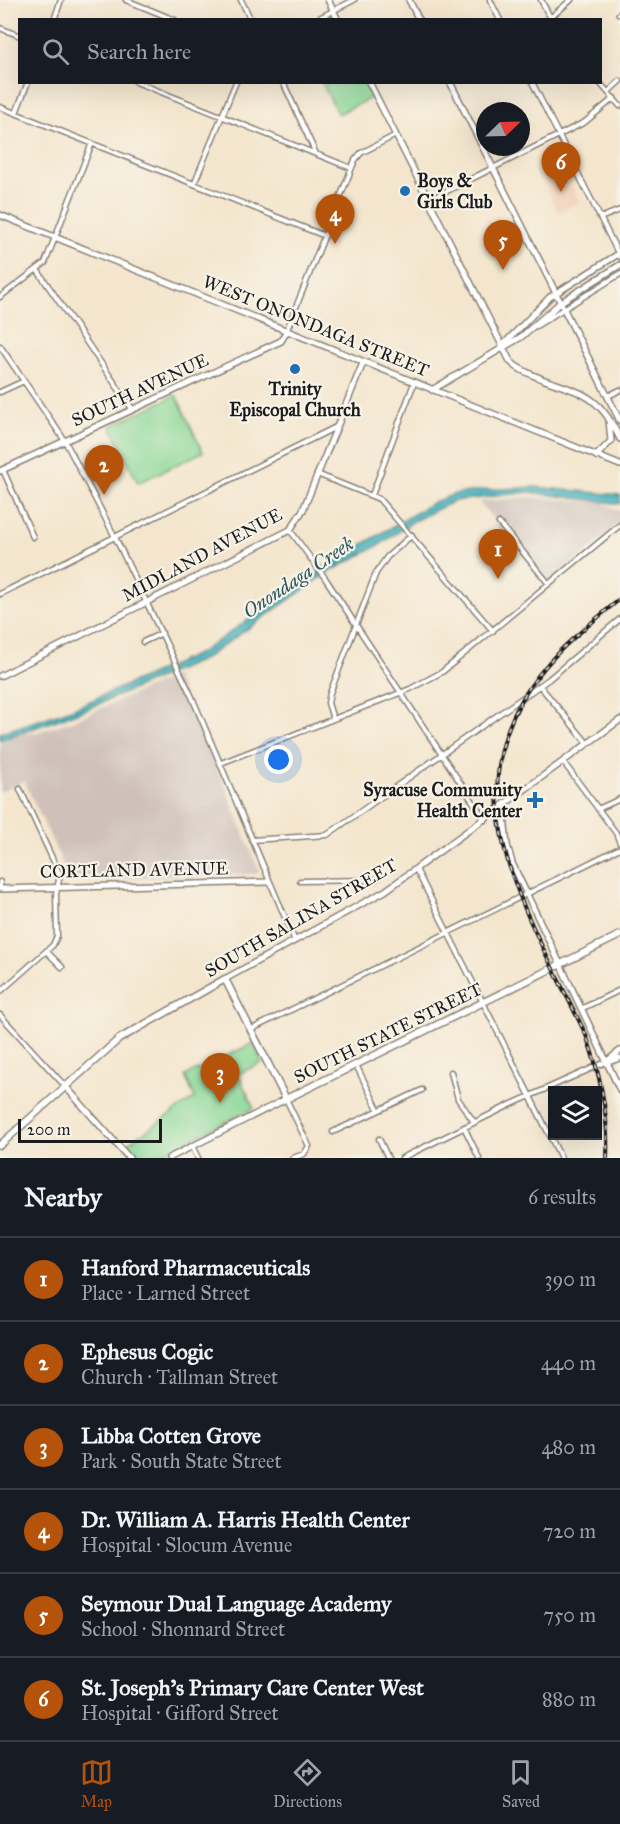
<!DOCTYPE html>
<meta charset="utf-8">
<style>
body{margin:0;font-family:"IM FELL Great Primer",serif;background:#242831;color:#f1f3f6}
.controls{position:absolute;right:18px;bottom:18px;display:grid;overflow:hidden;border-radius:0px;box-shadow:0 6px 24px #0002}
.controls button{width:54px;height:54px;display:grid;place-items:center;padding:0;border:0;border-bottom:2px solid #363941;background:#171b24;color:#f1f3f6;font:30px sans-serif}
.compass{position:absolute;left:476px;top:102px;width:54px;height:54px;border-radius:50%;background:#171b24;box-shadow:0 6px 24px #0002;rotate:67deg}
.scale{position:absolute;left:18px;bottom:15px;width:144px;box-sizing:border-box;padding-left:6px;border:3px solid #1c1c1c;border-top:0;font-size:16px;line-height:21px;white-space:nowrap;color:#1c1c1c;-webkit-text-stroke:4px #f7f3e8;paint-order:stroke}
.you{position:absolute;left:279px;top:760px;width:21px;height:21px;margin:-15px;border:4px solid #fff;border-radius:50%;background:#1a73e8;box-shadow:0 0 0 9px #1a73e833}
.badge{display:grid;place-items:center;width:39px;height:39px;border-radius:50%;background:#b45309;color:#fff;font-size:20px;font-weight:700}
.pin{position:absolute;translate:-50% -50px;filter:drop-shadow(0 2px 3px #0008)}
.pin::after{content:'';position:absolute;top:32px;width:21px;height:18px;background:inherit;clip-path:polygon(0 0,100% 0,50% 100%)}
.list{margin:0;padding:0;list-style:none}
h2{display:flex;justify-content:space-between;align-items:center;height:78px;margin:0;padding:0 24px;font-size:26px}
h2 small{font-size:20px;font-weight:400;color:#9ea1a6}
.list li{display:grid;grid-template-columns:39px 1fr auto;gap:18px;align-items:center;box-sizing:border-box;height:84px;padding:0 24px;border-top:2px solid #363941}
.list b{display:block;font-size:22px;white-space:nowrap}
.list p{margin:0;font-size:20px;white-space:nowrap;color:#9ea1a6}
.list em{font-size:20px;font-style:normal;color:#9ea1a6}
.icon{flex:none;width:33px;height:33px;fill:none;stroke:currentColor;stroke-width:2;stroke-linecap:round;stroke-linejoin:round}
.map{position:relative;flex:none;width:620px;height:1158px;overflow:hidden}
.search{position:absolute;background:#171b24;box-shadow:0 6px 24px #0002;left:18px;right:18px;top:18px;height:66px;display:flex;align-items:center;gap:15px;box-sizing:border-box;padding:0 21px;border-radius:0px;color:#9ea1a6;font-size:22px}
.sheet{height:582px;background:#171b24}
nav{display:flex;justify-content:space-around;align-items:center;box-sizing:border-box;height:84px;border-top:2px solid #363941;background:#171b24;font-size:16px;color:#9ea1a6}
nav a{display:grid;justify-items:center;gap:3px}
nav .on{color:#b45309}
.map>svg:first-child{display:block}
.built{fill:#f2d5be}
.industrial{fill:#cfc1ba}
.green{fill:#8ad897;stroke:#537a5a;stroke-width:1.5}
.water{fill:#41b0bc;stroke:#2e666c;stroke-width:1.5}
.lines{fill:none;stroke-linecap:round;stroke-linejoin:round}
.street-casing{stroke:#888175;stroke-width:7}
.secondary-casing{stroke:#888175;stroke-width:8}
.primary-casing{stroke:#888175;stroke-width:9}
.street{stroke:#fff;stroke-width:4}
.secondary{stroke:#fff;stroke-width:5}
.primary{stroke:#fff;stroke-width:6}
.rail-casing{stroke:#1c1c1c;stroke-width:4}
.rail{stroke:#f7f3e8;stroke-width:1.5;stroke-dasharray:4.5;stroke-linecap:butt}
.poi-dot{fill:#1f6fb2;stroke:#f7f3e8;stroke-width:2}
.labels{text-anchor:middle;stroke-width:4.5;stroke-linejoin:round;paint-order:stroke}
.poi-label{font-size:18px;font-weight:bold;fill:#1c1c1c;stroke:#f7f3e8;text-anchor:start}
.street-label{font-size:18px;fill:#1c1c1c;stroke:#f7f3e8}
.water-label{font-size:20px;font-style:italic;fill:#2b575c;stroke:#f7f3e8}
</style>
<div class="map">
<svg width="620" height="1158" viewBox="0 0 620 1158">
<rect width="100%" height="100%" fill="#f7f3e8"/>
<filter id="ink" filterUnits="userSpaceOnUse"><feTurbulence type="fractalNoise" baseFrequency=".0167" numOctaves="2"/><feDisplacementMap in="SourceGraphic" scale="12" xChannelSelector="R" yChannelSelector="G"/><feConvolveMatrix kernelMatrix="1 2 1 2 8 2 1 2 1" color-interpolation-filters="sRGB"/></filter>
<filter id="wash" filterUnits="userSpaceOnUse"><feTurbulence type="fractalNoise" baseFrequency=".008" numOctaves="4" result="noise"/><feDisplacementMap in="SourceGraphic" scale="24" xChannelSelector="R" yChannelSelector="G"/><feGaussianBlur stdDeviation="1.35" result="paint"/><feColorMatrix in="noise" values="0 0 0 0 0 0 0 0 0 0 0 0 0 0 0 0 0 1.4 0 .05"/><feComposite in="paint" operator="in"/></filter>
<g filter="url(#wash)">
<rect width="100%" height="100%" fill="#f4e6ce"/>
<path class="built" d="M564,172L580,202L558,212L543,182Z"/>
<path class="industrial" d="M529,497L603,503L620,511V523L547,586L494,524L496,522L479,502Z
M175,676L213,756L259,871L256,874L70,879L24,781L0,792V742L23,731L31,734L72,721Z"/>
<path class="green" d="M322,83H363L371,98L338,114Z
M176,395L203,452L138,483L111,426Z
M253,1043L262,1063L238,1074L254,1108L152,1158H137L125,1145L195,1098L185,1076Z"/>
<path class="water" d="M534,487L620,495V504L529,492L454,501L414,521L381,544L329,572L204,659L82,711L0,740V733L72,709L200,653L328,565L434,502L455,494L485,490Z"/>
</g>
<g filter="url(#ink)">
<g class="lines">
<defs>
<path id="street" d="M126,0L175,20
M241,0L251,20
M490,0L500,20
M541,0L551,19
M619,14L620,13
M550,18L571,0
M54,20L61,0
M315,20L354,0
M0,28L20,36
M136,82L351,168
M283,82L316,154
M532,82L620,257
M599,82L620,106
M608,92L620,81
M0,107L325,236
M16,113L28,82
M194,184L236,82
M429,200L585,122L614,98
M600,218L620,210
M38,271L133,410
M0,297L45,263L92,143
M536,326L620,274
M286,332L355,160L361,153L396,135
M0,346L65,441L115,537L192,697L295,941
M0,392L24,381
M608,396L620,390
M3,470L33,537
M317,474L379,499L493,631
M372,495L414,383
M499,523L549,584
M290,530L325,578L485,820
M0,594L336,427
M143,642L162,633
M540,686L588,744
M333,719L328,703L330,693L376,573L387,557L412,535
M221,763L410,689L442,672L620,525
M564,763L616,833L620,843
M598,809L620,799
M252,840L327,835L549,679L620,619
M416,869L561,1158
M300,881L375,880L380,876
M0,882V889
M46,951L62,967
M0,992L53,945L57,936L56,894L60,875L20,789
M581,1009L620,990
M0,1015L65,1086
M250,1030L620,848
M356,1065L378,1109
M451,1072L458,1099L474,1122
M286,1099L309,1146L304,1154L293,1158
M464,1127L479,1158
M333,1132L422,1090
M379,1139L388,1158
M192,1146L198,1158
M402,1158L512,1104L606,1062"/>
<path id="secondary" d="M328,0L338,20
M409,0L419,20
M369,82L510,361C518,370 531,374 542,379C585,394 600,396 620,439
M450,82L620,421
M0,215L620,465
M503,345L550,297L620,253
M432,390L521,337L561,302L620,265
M596,456L611,441L609,420
M0,471L281,341L286,332
M0,676L290,530L303,510L363,363
M503,807L507,845L512,863L620,1090
M0,889L269,882
M225,979L385,891L620,720
M606,1062L620,1051
M608,1062L620,1058
M65,1086L129,1158
M169,1158L286,1099"/>
<path id="primary" d="M0,1145L119,1039L225,979L286,1099L620,935"/>
</defs>
<use href="#street" class="street-casing"/>
<use href="#secondary" class="secondary-casing"/>
<use href="#primary" class="primary-casing"/>
<use href="#street" class="street"/>
<use href="#secondary" class="secondary"/>
<use href="#primary" class="primary"/>
<defs>
<path id="rail" d="M607,1158C609,1115 601,1076 586,1035C529,916 442,790 545,667C567,641 594,621 620,599"/>
</defs>
<use href="#rail" class="rail-casing"/>
<use href="#rail" class="rail"/>
</g>
</g>
<g class="poi-dot">
<circle cx="405" cy="191" r="6"/>
<circle cx="295" cy="369" r="6"/>
<path d="M532 791h6v6h6v6h-6v6h-6v-6h-6v-6h6z"/>
</g>
<g class="labels">
<g class="poi-label">
<text x="417" y="187">Boys &amp;<tspan x="417" dy="21">Girls Club</tspan></text>
<text x="295" y="395" text-anchor="middle">Trinity<tspan x="295" dy="21">Episcopal Church</tspan></text>
<text x="522" y="796" text-anchor="end">Syracuse Community<tspan x="522" dy="21">Health Center</tspan></text>
</g>
<g class="street-label">
<text transform="translate(316 326) rotate(22)" y="6">WEST ONONDAGA STREET</text>
<text transform="translate(140 390) rotate(-25)" y="6">SOUTH AVENUE</text>
<text transform="translate(202 555) rotate(-28)" y="6">MIDLAND AVENUE</text>
<text transform="translate(134 870) rotate(-1)" y="6">CORTLAND AVENUE</text>
<text transform="translate(301 918) rotate(-30)" y="6">SOUTH SALINA STREET</text>
<text transform="translate(388 1033) rotate(-26)" y="6">SOUTH STATE STREET</text>
</g>
<g class="water-label">
<text transform="translate(298 577) rotate(-34)" y="7">Onondaga Creek</text>
</g>
</g>
</svg>
<div class="controls">
<button><svg class="icon" aria-label="layers" viewBox="0 0 24 24"><path d="M12 4l9 5-9 5-9-5zM3 14l9 5 9-5"/></svg></button>
</div>
<svg class="compass" viewBox="-18 -18 36 36"><path d="M0-13l5 13h-10z" fill="#e53935"/><path d="M0 13l5-13h-10z" fill="#9ea1a6"/></svg>
<div class="scale">200 m</div>
<div class="you"></div>
<div class="pin badge" style="left:498px;top:579px">1</div>
<div class="pin badge" style="left:104px;top:495px">2</div>
<div class="pin badge" style="left:220px;top:1103px">3</div>
<div class="pin badge" style="left:335px;top:244px">4</div>
<div class="pin badge" style="left:503px;top:270px">5</div>
<div class="pin badge" style="left:561px;top:192px">6</div>
<div class="search"><svg class="icon" aria-label="search" viewBox="0 0 24 24"><circle cx="10" cy="10" r="6"/><path d="M15 15l6 6"/></svg>Search here</div>
</div>
<section class="sheet">
<h2>Nearby<small>6 results</small></h2>
<ul class="list">
<li><span class="badge">1</span><div><b>Hanford Pharmaceuticals</b><p>Place · Larned Street</p></div><em>390 m</em></li>
<li><span class="badge">2</span><div><b>Ephesus Cogic</b><p>Church · Tallman Street</p></div><em>440 m</em></li>
<li><span class="badge">3</span><div><b>Libba Cotten Grove</b><p>Park · South State Street</p></div><em>480 m</em></li>
<li><span class="badge">4</span><div><b>Dr. William A. Harris Health Center</b><p>Hospital · Slocum Avenue</p></div><em>720 m</em></li>
<li><span class="badge">5</span><div><b>Seymour Dual Language Academy</b><p>School · Shonnard Street</p></div><em>750 m</em></li>
<li><span class="badge">6</span><div><b>St. Joseph's Primary Care Center West</b><p>Hospital · Gifford Street</p></div><em>880 m</em></li>
</ul>
</section>
<nav>
<a class="on"><svg class="icon" aria-label="map" viewBox="0 0 24 24"><path d="M3 6l6-2 6 2 6-2v14l-6 2-6-2-6 2zM9 4v14M15 6v14"/></svg>Map</a>
<a><svg class="icon" aria-label="directions" viewBox="0 0 24 24"><path d="M12 3l9 9-9 9-9-9zM9 14v-3h6M13 9l2 2-2 2"/></svg>Directions</a>
<a><svg class="icon" aria-label="saved" viewBox="0 0 24 24"><path d="M7 4h10v16l-5-4-5 4z"/></svg>Saved</a>
</nav>
